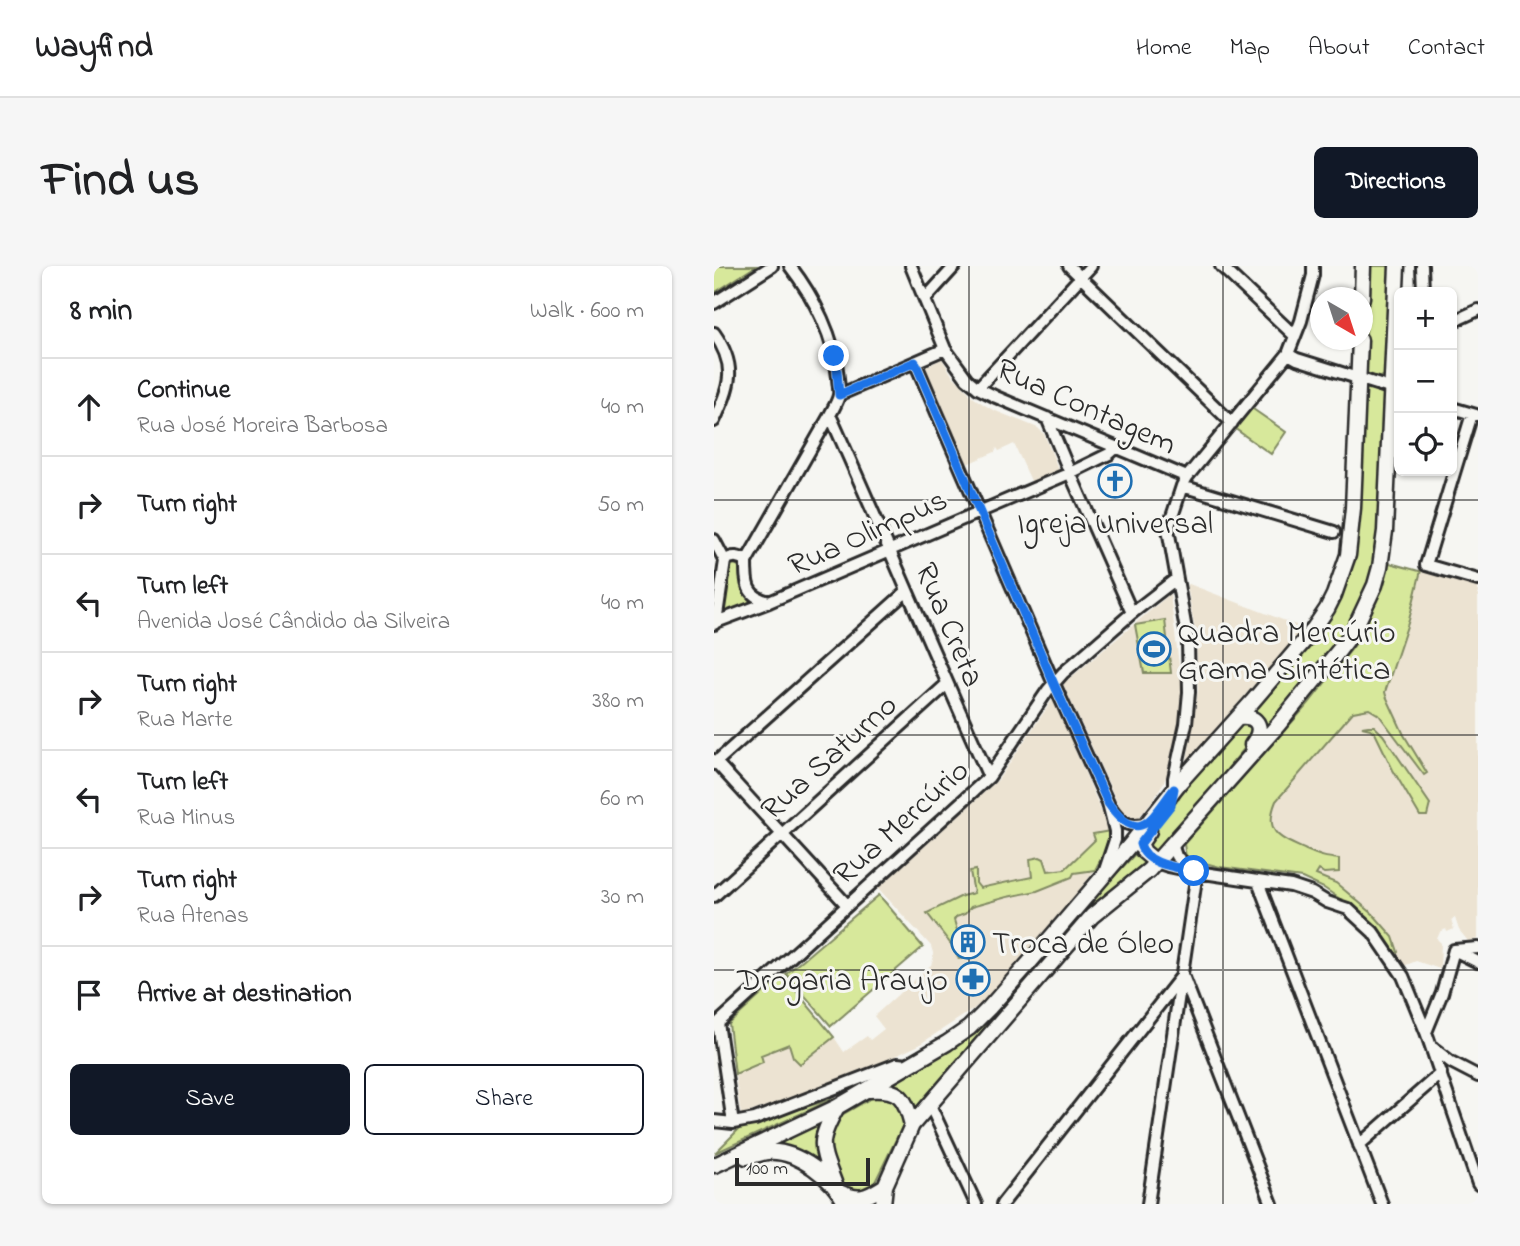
<!DOCTYPE html>
<meta charset="utf-8">
<style>
body{margin:0;font-family:"Indie Flower",sans-serif;background:#f6f6f6;color:#202124}
.controls{position:absolute;right:21px;top:21px;display:grid;overflow:hidden;border-radius:10px;box-shadow:0 2px 5px #0004}
.controls button{width:63px;height:63px;display:grid;place-items:center;padding:0;border:0;border-bottom:2px solid #e0e0e0;background:#fff;color:#202124;font:35px sans-serif}
.compass{position:absolute;left:596px;top:21px;width:63px;height:63px;border-radius:50%;background:#fff;box-shadow:0 2px 5px #0004;rotate:141deg}
.scale{position:absolute;left:21px;bottom:18px;width:135px;box-sizing:border-box;padding-left:7px;border:4px solid #2b2b2b;border-top:0;font-size:19px;line-height:24px;white-space:nowrap;color:#2b2b2b;-webkit-text-stroke:5px #f6f6f2;paint-order:stroke}
.stop{position:absolute;width:21px;height:21px;margin:-16px;border:5px solid #1a73e8;border-radius:50%;background:#fff}
.stop.end{background:#1a73e8;border-color:#fff;box-shadow:0 2px 7px #0008}
.list{margin:0;padding:0;list-style:none}
h2{display:flex;justify-content:space-between;align-items:center;height:91px;margin:0;padding:0 28px;font-size:30px}
h2 small{font-size:23px;font-weight:400;color:#757577}
.list li{display:grid;grid-template-columns:46px 1fr auto;gap:21px;align-items:center;box-sizing:border-box;height:98px;padding:0 28px;border-top:2px solid #e0e0e0}
.list b{display:block;font-size:26px;white-space:nowrap}
.list p{margin:0;font-size:23px;white-space:nowrap;color:#757577}
.list em{font-size:23px;font-style:normal;color:#757577}
.actions{display:flex;gap:14px;padding:21px 28px}
.actions a{flex:1;padding:16px 0;border:2px solid #111827;border-radius:10px;text-align:center;font-size:24px;color:#111827}
.actions .main{background:#111827;color:#fff}
.icon{flex:none;width:38px;height:38px;fill:none;stroke:currentColor;stroke-width:2;stroke-linecap:round;stroke-linejoin:round}
.map{position:relative;flex:none;width:764px;height:938px;overflow:hidden;border-radius:10px}
header{display:flex;align-items:center;gap:42px;box-sizing:border-box;height:98px;padding:0 35px;background:#fff;border-bottom:2px solid #e0e0e0}
header strong{font-size:33px}
nav{display:flex;gap:38px;margin-inline-start:auto;font-size:24px}
.intro{display:flex;align-items:center;justify-content:space-between;box-sizing:border-box;height:168px;padding:0 42px}
h1{margin:0;font-size:49px}
.button{padding:18px 32px;border-radius:10px;background:#111827;color:#fff;font-size:24px;font-weight:700}
main{display:flex;gap:42px;padding:0 42px}
aside{flex:1;background:#fff;border-radius:10px;box-shadow:0 2px 5px #0004}
.map>svg:first-child{display:block}
.built{fill:#ece3d2}
.green{fill:#d7e89b;stroke:#818a63;stroke-width:2}
.lines{fill:none;stroke-linecap:round;stroke-linejoin:round}
.minor-casing{stroke:#2b2b2b;stroke-width:16}
.major-casing{stroke:#2b2b2b;stroke-width:19}
.minor{stroke:#f6f6f2;stroke-width:10}
.major{stroke:#f6f6f2;stroke-width:14}
.route{stroke:#1a73e8;stroke-width:9}
.grid{fill:none;stroke:#2b2b2b;stroke-width:2;stroke-opacity:0.55}
.labels{text-anchor:middle;stroke-width:6;stroke-linejoin:round;paint-order:stroke}
.street-label{font-size:32px;fill:#2b2b2b;stroke:#f6f6f2}
.poi-label{font-size:32px;fill:#2b2b2b;stroke:#f6f6f2;text-anchor:start}
</style>
<header>
<strong>Wayfind</strong>
<nav><a>Home</a><a>Map</a><a>About</a><a>Contact</a></nav>
</header>
<div class="intro"><h1>Find us</h1><a class="button">Directions</a></div>
<main>
<aside>
<h2>8 min<small>Walk · 600 m</small></h2>
<ul class="list">
<li><svg class="icon" aria-label="ahead" viewBox="0 0 24 24"><path d="M12 20V5M6 11l6-6 6 6"/></svg><div><b>Continue</b><p>Rua José Moreira Barbosa</p></div><em>40 m</em></li>
<li><svg class="icon" aria-label="right" viewBox="0 0 24 24"><path d="M7 20v-9h11M14 6l5 5-5 5"/></svg><div><b>Turn right</b></div><em>50 m</em></li>
<li><svg class="icon" aria-label="left" viewBox="0 0 24 24"><path d="M17 20v-9H6M10 6l-5 5 5 5"/></svg><div><b>Turn left</b><p>Avenida José Cândido da Silveira</p></div><em>40 m</em></li>
<li><svg class="icon" aria-label="right" viewBox="0 0 24 24"><path d="M7 20v-9h11M14 6l5 5-5 5"/></svg><div><b>Turn right</b><p>Rua Marte</p></div><em>380 m</em></li>
<li><svg class="icon" aria-label="left" viewBox="0 0 24 24"><path d="M17 20v-9H6M10 6l-5 5 5 5"/></svg><div><b>Turn left</b><p>Rua Minus</p></div><em>60 m</em></li>
<li><svg class="icon" aria-label="right" viewBox="0 0 24 24"><path d="M7 20v-9h11M14 6l5 5-5 5"/></svg><div><b>Turn right</b><p>Rua Atenas</p></div><em>30 m</em></li>
<li><svg class="icon" aria-label="arrive" viewBox="0 0 24 24"><path d="M6 21V4h12l-3 4 3 4H6"/></svg><div><b>Arrive at destination</b></div></li>
</ul>
<div class="actions"><a class="main">Save</a><a>Share</a></div>
</aside>
<div class="map">
<svg width="764" height="938" viewBox="0 0 764 938">
<rect width="100%" height="100%" fill="#f6f6f2"/>
<filter id="ink" filterUnits="userSpaceOnUse"><feTurbulence type="fractalNoise" baseFrequency=".0143" numOctaves="2"/><feDisplacementMap in="SourceGraphic" scale="14" xChannelSelector="R" yChannelSelector="G"/><feConvolveMatrix kernelMatrix="1 2 1 2 8 2 1 2 1" color-interpolation-filters="sRGB"/></filter>
<g filter="url(#ink)">
<path class="built" d="M228,93L238,109L260,132L277,143L324,162L330,168L345,205L318,217L300,178L285,185L283,182L281,186L253,198L212,101Z
M672,296L705,305L707,304L713,305L764,322V673L754,675L745,664L741,652L737,654L740,663L733,666L732,663L726,666L723,673L727,677L726,703L702,695L685,702L652,651L610,622L588,612L506,601L472,592L470,578L595,437L640,380L650,364L665,328Z
M475,318L590,362L473,496L484,425L482,370L473,319Z
M456,328L469,430L466,453L456,501L450,516L438,535L425,551L422,553L415,554L410,551L406,542L349,418Z
M339,433L396,565L391,585L381,604L338,660L289,719L261,742L203,780L129,814L27,849L21,808L49,796L47,789L76,778L86,798L120,771L130,786L153,770L156,774L170,763L160,750L217,699L219,694V687L217,680L164,622L284,514Z"/>
<path class="green" d="M0,0H42L0,27Z
M654,0H678L673,108L665,112L651,107Z
M649,120L672,127L667,270L659,307L629,372L553,463C551,455 543,449 535,446L627,324Z
M536,141L572,166L557,188L520,162Z
M672,296L705,305L707,304L695,354L671,426L672,430L690,469L713,507L710,509L665,449L655,443L639,446L562,535C549,567 566,572 592,584C607,590 608,591 625,593V606L610,607L605,604L602,609L622,617L659,648L679,671L684,686L678,691L652,651L610,622L588,612L506,601L472,592L470,578L595,437L640,380L650,364L665,328Z
M19,298L23,299L26,302L28,320L39,337L8,349L16,299Z
M451,354L457,407H430L421,359Z
M530,455L539,461L540,471L514,502L507,516L445,585L439,586L433,582L435,568L464,534L470,520Z
M654,460H660L669,469L716,538L713,550H706L679,504L661,467L656,463L648,461Z
M396,565L391,585L381,604L360,607L358,611L323,625L293,631L257,641L251,648L242,651L240,654L251,692L245,693L239,681L213,647L248,630L260,627L256,605L262,604V617L266,622L318,611L316,593L326,591L330,593L334,605L351,603L381,574L379,568Z
M422,587L434,598L204,845C198,830 189,822 174,817L241,778Z
M165,629L209,681L117,760L72,708Z
M69,709L120,771L86,798L79,791L75,778L47,789L49,796L21,808L15,758Z
M161,830H179L192,853L160,918L150,927L135,924L129,917L115,883L116,865L126,850Z
M121,832L1,887L27,861Z
M108,854L109,898C89,887 77,882 55,880Z"/>
<g class="lines">
<defs>
<path id="minor" d="M197,0L231,83L253,113L264,122L282,131L473,211
M355,0L518,157
M507,0L581,70
M708,0L709,26
M211,33L241,0
M0,37L58,0
M738,56L764,44
M0,67C24,101 16,120 0,155
M574,88L583,93L685,125
M201,96L340,418L394,537L401,565V574L390,607
M264,122L377,0
M125,129L231,83
M738,142L762,149
M758,148L712,299L764,314
M116,149C170,269 221,391 275,511
M333,152L356,207L418,347
M468,220L620,266
M0,274L11,295
M11,295C18,289 26,290 32,296C32,318 32,330 55,336
M32,296L116,149C119,143 124,135 125,129C126,124 124,117 124,112C121,72 100,31 76,0
M2,356L11,295
M0,358L2,356L55,336L356,207L395,188L403,181
M0,494L133,639
M0,498L193,325
M460,522V512L472,458L475,426L474,375L454,263L468,220L473,211L574,88L587,55L599,9V0
M397,542C408,558 415,562 434,557
M458,578L462,590L477,603
M442,596L454,600L483,606L577,620L598,627L613,636L634,643L659,666L689,710L712,766L764,918
M544,616L668,938
M0,630L233,418
M740,684L764,696
M740,684L764,682
M470,712L558,938
M4,757L275,511L334,424L349,407L418,347L462,313
M4,757L19,857
M712,766L728,727L740,684
M719,782L737,796L764,810
M216,839L262,938
M0,855L19,857L41,853L183,798L195,799
M645,879L727,807
M288,938L467,711
M434,938L483,606"/>
<path id="major" d="M648,32L649,0
M525,451C546,449 550,464 538,479
M435,565L426,578L430,586L442,596
M155,824C185,822 191,830 198,859
M32,891C39,890 46,887 53,886C83,883 120,913 132,938
M1,899L123,841L233,777L255,762L275,742L315,697L416,579L466,516L538,436L596,368L613,343L620,329L634,289L639,242L646,74
M121,919C107,881 102,878 123,841
M127,927C147,936 153,931 171,920
M169,938L171,920L198,859L378,650L435,604L564,459L626,383L639,366L661,319L666,301L671,265L683,0"/>
</defs>
<use href="#minor" class="minor-casing"/>
<use href="#major" class="major-casing"/>
<use href="#minor" class="minor"/>
<use href="#major" class="major"/>
</g>
</g>
<g class="lines" filter="url(#ink)">
<path class="route" d="M120,90L123,104L125,129L201,96L340,418L394,537C426,581 437,553 460,523L457,539L426,578C432,599 461,601 480,605"/>
</g>
<path class="grid" d="M255,0V938M509,0V938M0,234H764M0,469H764M0,704H764"/>
<defs>
<symbol id="church-ring" viewBox="-11 -11 22 22"><circle r="9.5" fill="#f6f6f2" stroke="#1f6fb2" stroke-width="1.5"/><path d="M-1.2-6h2.4v3.5h3.3v2.4h-3.3V6h-2.4V-.1h-3.3v-2.4h3.3Z" fill="#1f6fb2"/></symbol>
<symbol id="stadium-ring" viewBox="-11 -11 22 22"><circle r="9.5" fill="#f6f6f2" stroke="#1f6fb2" stroke-width="1.5"/><path d="M0-5a6.5 5 0 1 0 0 10a6.5 5 0 1 0 0-10ZM-3.5-1.8h7v3.6h-7Z" fill="#1f6fb2"/></symbol>
<symbol id="building-ring" viewBox="-11 -11 22 22"><circle r="9.5" fill="#f6f6f2" stroke="#1f6fb2" stroke-width="1.5"/><path d="M-4-6H4V6H1V3H-1V6H-4ZM-2.5-4.3h1.7v1.8h-1.7ZM.8-4.3h1.7v1.8H.8ZM-2.5-1h1.7V.8h-1.7ZM.8-1h1.7V.8H.8Z" fill="#1f6fb2"/></symbol>
<symbol id="pharmacy-ring" viewBox="-11 -11 22 22"><circle r="9.5" fill="#f6f6f2" stroke="#1f6fb2" stroke-width="1.5"/><path d="M-2-6h4v4h4v4h-4v4h-4v-4h-4v-4h4Z" fill="#1f6fb2"/></symbol>
</defs>
<g fill-rule="evenodd">
<use href="#church-ring" x="382" y="196" width="38" height="38"/>
<use href="#stadium-ring" x="421" y="364" width="38" height="38"/>
<use href="#building-ring" x="235" y="657" width="38" height="38"/>
<use href="#pharmacy-ring" x="240" y="694" width="38" height="38"/>
</g>
<g class="labels">
<g class="street-label">
<text transform="translate(373 139) rotate(24)" y="11">Rua Contagem</text>
<text transform="translate(153 265) rotate(-24)" y="11">Rua Olimpus</text>
<text transform="translate(237 358) rotate(67)" y="11">Rua Creta</text>
<text transform="translate(114 490) rotate(-42)" y="11">Rua Saturno</text>
<text transform="translate(186 555) rotate(-42)" y="11">Rua Mercúrio</text>
</g>
<g class="poi-label">
<text x="401" y="267" text-anchor="middle">Igreja Universal</text>
<text x="464" y="376">Quadra Mercúrio<tspan x="464" dy="37">Grama Sintética</tspan></text>
<text x="278" y="687">Troca de Óleo</text>
<text x="234" y="724" text-anchor="end">Drogaria Araujo</text>
</g>
</g>
</svg>
<div class="controls">
<button>+</button>
<button>−</button>
<button><svg class="icon" aria-label="locate" viewBox="0 0 24 24"><circle cx="12" cy="12" r="6"/><path d="M12 2v4M12 18v4M2 12h4M18 12h4"/></svg></button>
</div>
<svg class="compass" viewBox="-18 -18 36 36"><path d="M0-13l5 13h-10z" fill="#e53935"/><path d="M0 13l5-13h-10z" fill="#757577"/></svg>
<div class="scale">100 m</div>
<div class="stop" style="left:480px;top:605px"></div>
<div class="stop end" style="left:120px;top:90px"></div>
</div>
</main>
